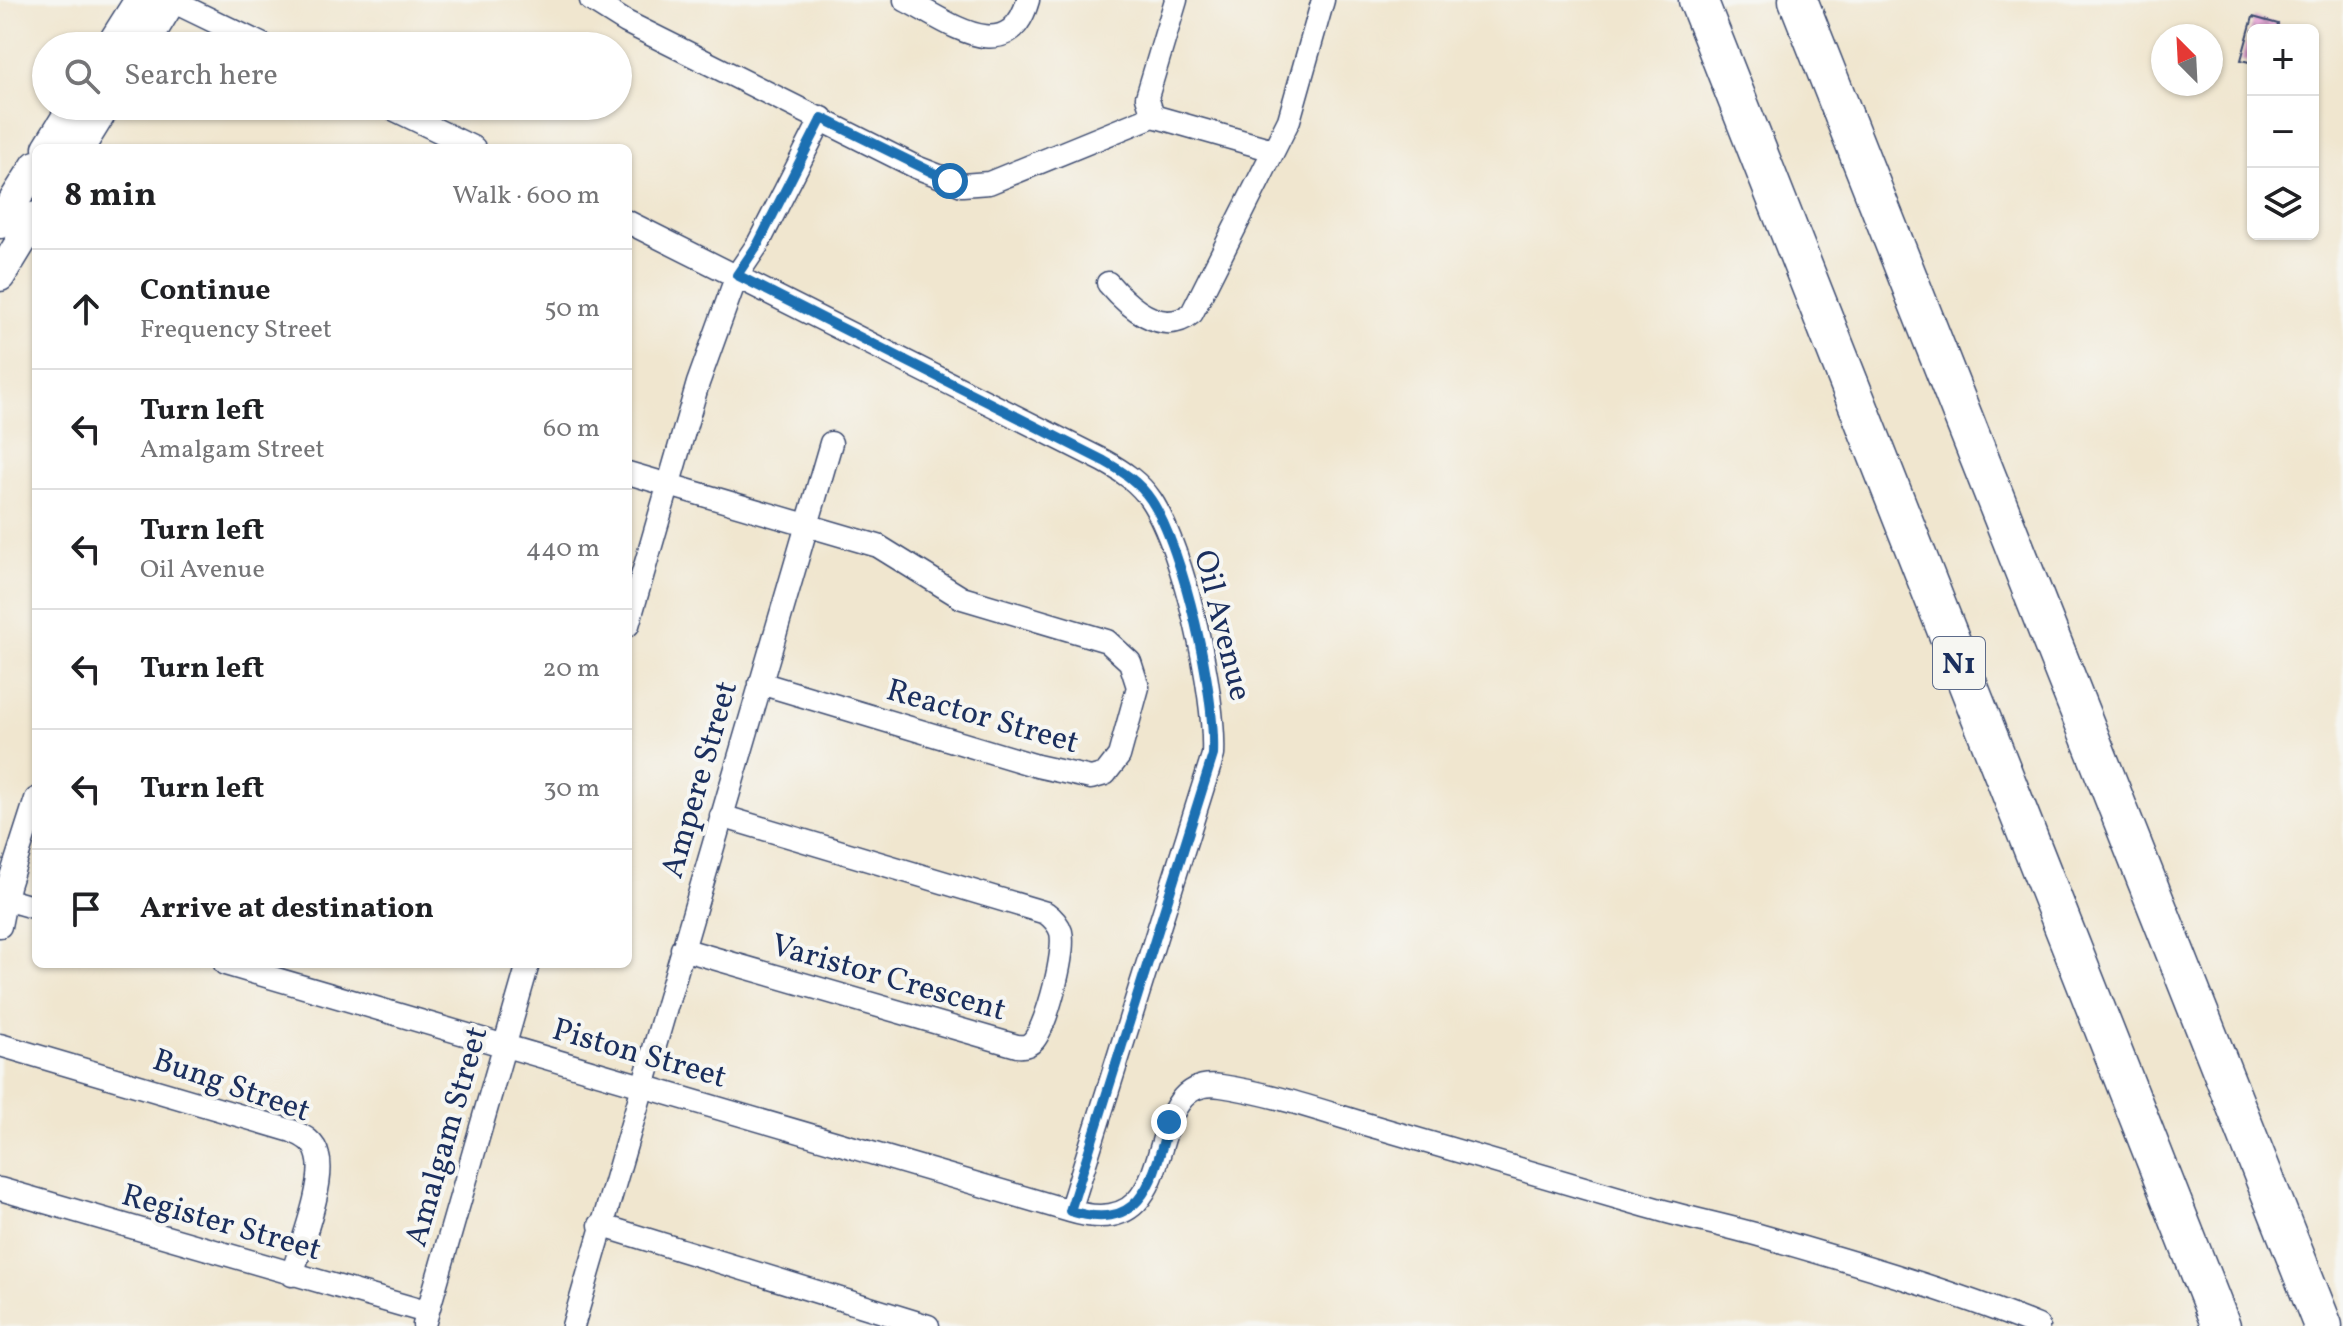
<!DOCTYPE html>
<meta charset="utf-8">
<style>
body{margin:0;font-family:Vollkorn,serif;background:#f6f6f6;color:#202124}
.controls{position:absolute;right:24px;top:24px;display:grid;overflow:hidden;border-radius:12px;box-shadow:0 2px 6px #0004}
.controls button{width:72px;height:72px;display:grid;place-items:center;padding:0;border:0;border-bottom:2px solid #e0e0e0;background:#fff;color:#202124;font:40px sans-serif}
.compass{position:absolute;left:2151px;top:24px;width:72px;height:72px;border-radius:50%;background:#fff;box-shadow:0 2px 6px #0004;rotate:336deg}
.stop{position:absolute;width:24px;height:24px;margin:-18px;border:6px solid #1f6fb2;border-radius:50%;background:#fff}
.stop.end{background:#1f6fb2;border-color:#fff;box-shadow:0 2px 8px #0008}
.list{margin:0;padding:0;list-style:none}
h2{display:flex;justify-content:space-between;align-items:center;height:104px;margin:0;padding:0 32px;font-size:34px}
h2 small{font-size:26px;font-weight:400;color:#757577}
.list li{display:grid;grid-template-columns:52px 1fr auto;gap:24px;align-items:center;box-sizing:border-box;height:120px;padding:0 32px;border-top:2px solid #e0e0e0}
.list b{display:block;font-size:30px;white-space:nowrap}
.list p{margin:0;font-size:26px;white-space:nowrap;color:#757577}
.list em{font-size:26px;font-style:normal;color:#757577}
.icon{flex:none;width:44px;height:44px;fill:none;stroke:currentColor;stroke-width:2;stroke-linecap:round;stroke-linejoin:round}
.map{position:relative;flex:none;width:2343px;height:1326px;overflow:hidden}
.search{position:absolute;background:#fff;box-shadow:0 2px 6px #0004;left:32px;top:32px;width:600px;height:88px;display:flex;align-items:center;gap:20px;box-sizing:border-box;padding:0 28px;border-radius:44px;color:#757577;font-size:30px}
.panel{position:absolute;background:#fff;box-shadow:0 2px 6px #0004;left:32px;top:144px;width:600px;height:824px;border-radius:12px}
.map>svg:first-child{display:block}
.building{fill:url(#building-cross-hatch)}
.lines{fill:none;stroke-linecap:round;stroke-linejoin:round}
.minor-casing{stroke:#3b4a6f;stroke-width:25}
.secondary-casing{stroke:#3b4a6f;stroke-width:33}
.motorway-casing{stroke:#3b4a6f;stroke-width:41}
.minor{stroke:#fff;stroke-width:22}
.secondary{stroke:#fff;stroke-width:30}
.motorway{stroke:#fff;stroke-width:38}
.route{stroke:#1f6fb2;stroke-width:10}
.labels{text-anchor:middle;stroke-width:8;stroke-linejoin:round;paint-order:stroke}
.shield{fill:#f6f6f2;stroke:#5d6b8a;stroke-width:2}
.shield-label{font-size:30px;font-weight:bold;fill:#1b2f5e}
.street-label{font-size:32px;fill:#1b2f5e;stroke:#f6f6f2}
</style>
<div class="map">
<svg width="2343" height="1326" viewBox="0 0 2343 1326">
<defs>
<pattern id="building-cross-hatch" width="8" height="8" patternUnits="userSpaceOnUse" patternTransform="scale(2)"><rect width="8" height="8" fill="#e4a2d4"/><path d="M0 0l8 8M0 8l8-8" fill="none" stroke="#b884af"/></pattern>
</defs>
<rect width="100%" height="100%" fill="#f6f6f2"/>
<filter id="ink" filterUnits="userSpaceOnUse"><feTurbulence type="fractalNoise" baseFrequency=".0125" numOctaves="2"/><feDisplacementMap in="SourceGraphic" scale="16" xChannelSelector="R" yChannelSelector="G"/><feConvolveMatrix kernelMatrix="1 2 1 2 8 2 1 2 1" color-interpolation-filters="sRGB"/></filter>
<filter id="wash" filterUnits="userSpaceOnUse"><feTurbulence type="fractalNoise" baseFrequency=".006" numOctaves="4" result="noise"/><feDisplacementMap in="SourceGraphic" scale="32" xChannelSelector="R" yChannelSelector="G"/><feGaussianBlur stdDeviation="1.8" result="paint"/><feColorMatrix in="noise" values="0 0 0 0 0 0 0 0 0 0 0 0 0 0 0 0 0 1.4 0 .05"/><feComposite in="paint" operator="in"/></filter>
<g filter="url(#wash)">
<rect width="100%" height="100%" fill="#f0e6cf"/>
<g id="blocks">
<path class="building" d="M2253,17L2278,24L2277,30H2253V63L2241,60Z"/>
</g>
</g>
<g filter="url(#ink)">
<use href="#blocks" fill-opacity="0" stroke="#3b4a6f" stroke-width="2"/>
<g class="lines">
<defs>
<path id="minor" d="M170,0L265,46
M591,0L626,22L916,167L962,185L989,183L1153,116L1273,150
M905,0C946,20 1008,71 1028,0
M387,106L474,148
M1153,116L1147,97L1176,0
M1108,283C1127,305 1162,338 1192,313L1289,120L1323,0
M628,473L878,546L962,598L1107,641L1130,662L1138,687L1119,756L1105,774L1091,778L1037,766L760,683
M628,625L698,383L737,275L758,244L822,118
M8,900L36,908
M0,926L8,886L36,799
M682,949L1017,1046C1024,1047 1029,1046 1034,1040C1047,1024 1066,952 1061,932C1058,923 1053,918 1046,913L721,816
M225,964L1070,1211L1213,755C1216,695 1184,550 1151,500C1139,482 1122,471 1104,461L628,222
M0,1045L292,1131C304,1136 315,1142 318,1156C326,1182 300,1247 292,1275
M0,1189L426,1312
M1070,1211C1192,1248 1133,1073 1221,1086C1275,1094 1327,1113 1379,1128C1468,1154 1557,1180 1646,1206C1686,1218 1728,1226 1769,1238C1859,1264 1952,1291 2038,1326
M600,1225L928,1326
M424,1325L528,964
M573,1326L831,443"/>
<path id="secondary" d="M111,46L140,0
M143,46L171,0
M48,148L74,106
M79,148L105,106
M0,223L36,166
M0,276L36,217"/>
<path id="motorway" d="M1698,0L2221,1326
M1798,0L2323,1326"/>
</defs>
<use href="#minor" class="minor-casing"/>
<use href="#secondary" class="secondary-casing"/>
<use href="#motorway" class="motorway-casing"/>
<use href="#minor" class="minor"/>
<use href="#secondary" class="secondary"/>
<use href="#motorway" class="motorway"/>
</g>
</g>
<g class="lines" filter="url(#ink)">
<path class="route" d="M950,181L822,118L758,244L737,275L1104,461C1122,471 1139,482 1151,500C1184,550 1216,695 1213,755L1070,1211C1144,1234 1153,1178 1169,1122"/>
</g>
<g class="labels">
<rect class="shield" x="1933" y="637" width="52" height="52" rx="6"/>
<g class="shield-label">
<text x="1959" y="673">N1</text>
</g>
<g class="street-label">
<text transform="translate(1224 625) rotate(76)" y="11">Oil Avenue</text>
<text transform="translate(983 715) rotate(16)" y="11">Reactor Street</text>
<text transform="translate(698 779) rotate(-74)" y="11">Ampere Street</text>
<text transform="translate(889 976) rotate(16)" y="11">Varistor Crescent</text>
<text transform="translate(640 1052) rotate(16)" y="11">Piston Street</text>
<text transform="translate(232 1084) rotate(19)" y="11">Bung Street</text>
<text transform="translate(445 1136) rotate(-74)" y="11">Amalgam Street</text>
<text transform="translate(222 1221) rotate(16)" y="11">Register Street</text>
</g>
</g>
</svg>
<div class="controls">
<button>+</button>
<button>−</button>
<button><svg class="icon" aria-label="layers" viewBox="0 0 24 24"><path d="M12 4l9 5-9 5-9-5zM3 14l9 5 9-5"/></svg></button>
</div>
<svg class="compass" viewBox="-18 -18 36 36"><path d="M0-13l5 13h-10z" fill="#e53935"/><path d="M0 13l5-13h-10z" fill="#757577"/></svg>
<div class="stop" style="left:950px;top:181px"></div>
<div class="stop end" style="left:1169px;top:1122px"></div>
<div class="search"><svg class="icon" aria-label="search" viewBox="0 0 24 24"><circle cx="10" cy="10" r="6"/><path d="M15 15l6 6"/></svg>Search here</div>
<section class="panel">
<h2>8 min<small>Walk · 600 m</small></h2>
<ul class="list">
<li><svg class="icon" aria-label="ahead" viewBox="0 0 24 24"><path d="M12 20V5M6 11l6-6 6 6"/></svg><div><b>Continue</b><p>Frequency Street</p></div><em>50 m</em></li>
<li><svg class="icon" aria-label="left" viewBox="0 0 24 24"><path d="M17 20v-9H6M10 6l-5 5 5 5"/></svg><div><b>Turn left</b><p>Amalgam Street</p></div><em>60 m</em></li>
<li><svg class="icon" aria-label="left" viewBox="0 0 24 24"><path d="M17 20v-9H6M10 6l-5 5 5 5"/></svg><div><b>Turn left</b><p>Oil Avenue</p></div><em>440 m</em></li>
<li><svg class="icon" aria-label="left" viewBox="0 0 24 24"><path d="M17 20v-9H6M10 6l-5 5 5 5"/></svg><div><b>Turn left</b></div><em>20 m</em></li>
<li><svg class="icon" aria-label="left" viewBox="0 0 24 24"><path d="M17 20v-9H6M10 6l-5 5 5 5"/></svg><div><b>Turn left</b></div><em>30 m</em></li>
<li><svg class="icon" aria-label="arrive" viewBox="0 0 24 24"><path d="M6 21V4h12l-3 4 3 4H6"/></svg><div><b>Arrive at destination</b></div></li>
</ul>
</section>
</div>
